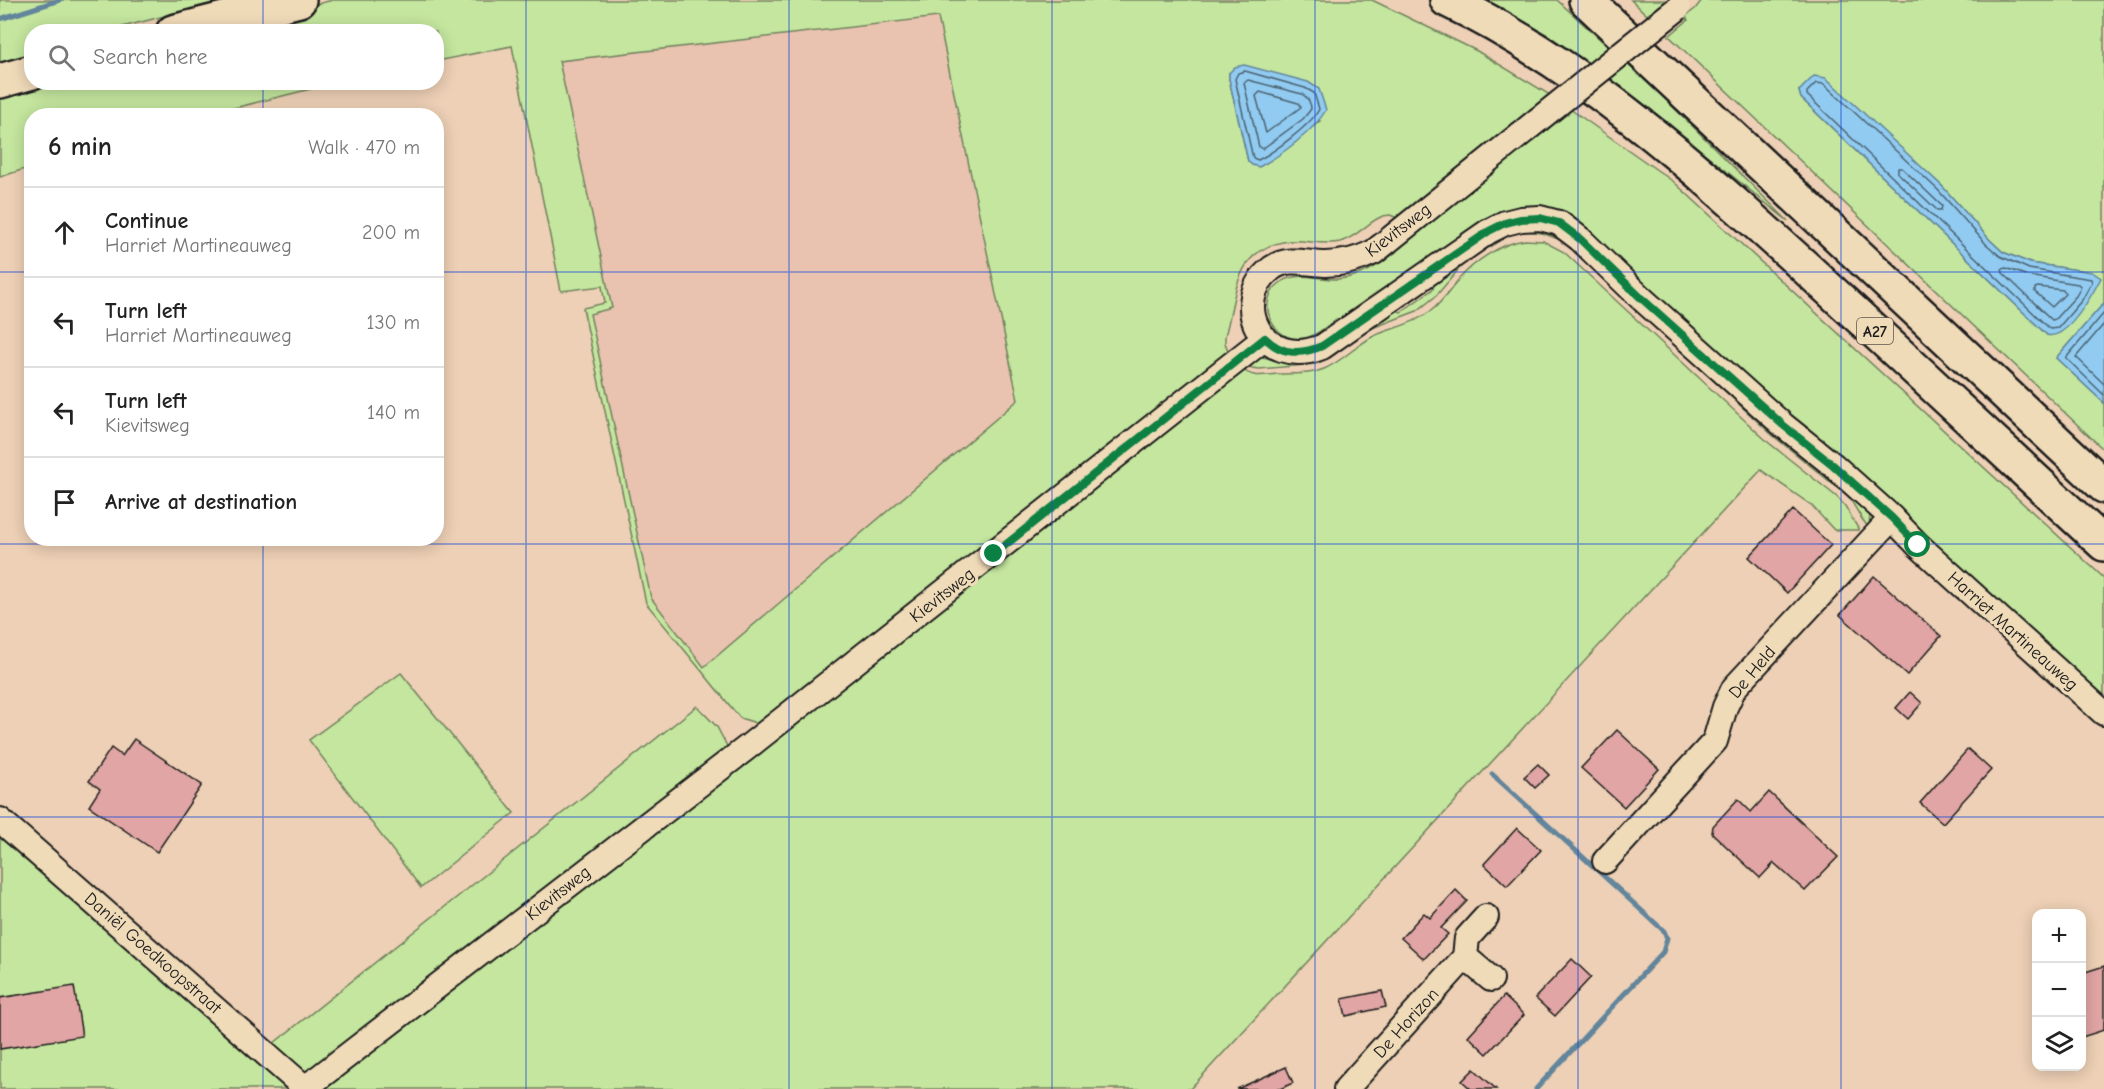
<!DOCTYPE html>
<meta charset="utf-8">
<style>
body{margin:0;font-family:"Comic Neue",sans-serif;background:#f6f6f6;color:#222}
.controls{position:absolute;right:18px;bottom:18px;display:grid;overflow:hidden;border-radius:12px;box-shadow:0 3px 15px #0003}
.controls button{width:54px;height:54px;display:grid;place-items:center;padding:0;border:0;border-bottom:2px solid #e0e0e0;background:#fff;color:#222;font:30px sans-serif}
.stop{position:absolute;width:18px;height:18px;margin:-14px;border:4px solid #0b8043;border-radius:50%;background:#fff}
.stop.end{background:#0b8043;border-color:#fff;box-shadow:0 2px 6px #0008}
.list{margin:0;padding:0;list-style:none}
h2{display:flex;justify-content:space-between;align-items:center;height:78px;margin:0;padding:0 24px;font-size:26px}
h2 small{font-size:20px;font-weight:400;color:#767676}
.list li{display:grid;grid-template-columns:39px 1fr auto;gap:18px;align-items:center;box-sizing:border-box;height:90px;padding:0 24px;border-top:2px solid #e0e0e0}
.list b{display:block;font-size:22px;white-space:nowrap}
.list p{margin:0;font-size:20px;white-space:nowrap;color:#767676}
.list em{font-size:20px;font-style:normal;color:#767676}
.icon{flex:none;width:33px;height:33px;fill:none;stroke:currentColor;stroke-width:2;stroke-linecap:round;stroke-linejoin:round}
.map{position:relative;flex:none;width:2104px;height:1089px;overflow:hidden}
.search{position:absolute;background:#fff;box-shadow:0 3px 15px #0003;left:24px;top:24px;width:420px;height:66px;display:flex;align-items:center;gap:15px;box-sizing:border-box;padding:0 21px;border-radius:24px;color:#767676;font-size:22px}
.panel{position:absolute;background:#fff;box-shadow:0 3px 15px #0003;left:24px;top:108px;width:420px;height:438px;border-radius:24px}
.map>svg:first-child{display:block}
.built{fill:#e9c3b0}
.green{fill:#c4e69e;stroke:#70815d;stroke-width:1.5;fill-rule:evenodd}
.water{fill:#91cbf1;stroke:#62859c;stroke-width:1.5}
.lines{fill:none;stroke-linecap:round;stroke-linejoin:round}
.shore{stroke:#4b6271;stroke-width:1.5}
.stream{stroke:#62859c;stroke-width:5}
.building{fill:#e0a5a4;stroke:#1c1c1c;stroke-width:1.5}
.minor-casing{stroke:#1c1c1c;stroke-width:28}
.highway-casing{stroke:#1c1c1c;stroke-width:38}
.minor{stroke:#f0dbb9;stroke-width:24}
.highway{stroke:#f0dbb9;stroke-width:33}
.minor-bridge-casing{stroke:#1c1c1c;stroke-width:28;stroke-linecap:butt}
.minor-bridge{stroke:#f0dbb9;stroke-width:24}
.route{stroke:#0b8043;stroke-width:8}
.grid{fill:none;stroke:#1d4ed8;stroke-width:1.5;stroke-opacity:0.55}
.labels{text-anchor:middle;stroke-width:6;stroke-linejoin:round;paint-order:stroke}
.shield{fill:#f0dbb9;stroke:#5c554b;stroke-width:1.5}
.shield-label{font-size:16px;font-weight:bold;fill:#1c1c1c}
.street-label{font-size:18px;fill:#1c1c1c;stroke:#f0dbb9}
</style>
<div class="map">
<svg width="2104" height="1089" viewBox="0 0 2104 1089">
<rect width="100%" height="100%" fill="#edd0b5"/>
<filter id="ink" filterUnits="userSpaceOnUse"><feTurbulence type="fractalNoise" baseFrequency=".0167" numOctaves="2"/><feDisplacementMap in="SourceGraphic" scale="12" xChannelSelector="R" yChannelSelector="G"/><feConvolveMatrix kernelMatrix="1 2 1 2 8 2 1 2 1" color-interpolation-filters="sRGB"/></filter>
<g filter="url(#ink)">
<path class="built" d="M938,17L1019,400L704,667L651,598L590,313L611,308L559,61Z"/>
<path class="green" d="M0,0H226L107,31L32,32L31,55L0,66Z
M333,0H1372L1477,51L1550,95L1400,219L1390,215L1383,216C1367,222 1358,237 1340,242C1323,246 1306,239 1289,241C1233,248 1237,295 1225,336V343L1230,355L758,727L753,722L740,718L646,603L583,308L605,303L602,286L561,291L512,46L437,61L436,32H203ZM938,17L1018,400L704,667L651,598L590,314L612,308L559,61ZM1229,73L1320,121L1266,163L1248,161L1229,79Z
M1485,0H1557L1660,94L1788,221L1621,86L1548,35Z
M1631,0H1667L1647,15Z
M1702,0H2104V303L2056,358L2104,403V450L1669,36L1688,20L1686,16L1695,9ZM1799,91L1890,139L1942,186L1990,240L2003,252L2030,263L2092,272L2047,335L1801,98Z
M32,82L335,83L206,115L32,116L31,167L0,177V91Z
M1570,109L1674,182L2104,578V699L1547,208C1529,203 1515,206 1498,214L1340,323L1336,319C1327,326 1316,336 1304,338C1273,344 1254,302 1280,283C1296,270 1319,280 1338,279C1361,277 1379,266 1396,252L1392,247Z
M1524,226L1560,235L1870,513L1869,528L1862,519L1849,497L1771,434L1567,245L1558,239L1542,233L1526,231L1510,234L1464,263L1436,296L1417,311L1367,330L1331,357L1316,364L1259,369L1252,368L1247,363L1263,357L1274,360L1392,308L1401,312L1433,289L1436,276L1492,238Z
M1525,240L1543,241L1564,252L1769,443L1837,497L1845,506L1859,530H1834L1811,505L1761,470L1190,1089H319L1240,368C1254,379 1263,375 1279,374C1294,373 1310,375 1324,369C1343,361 1356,345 1374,336C1394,327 1415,324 1432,310C1443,301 1450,290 1459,279C1475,261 1501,243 1525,240Z
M401,673L514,813L421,888L309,740Z
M697,706L717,727L729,750L303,1076L269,1047Z
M0,831L290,1087L287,1089H0Z"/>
<path class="water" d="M1244,65L1308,82L1319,89L1326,110C1314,131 1280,156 1259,167L1252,165L1248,161L1229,79V73L1235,67Z
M1814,76L1826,78L1942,186L1990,240L2003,252L2030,263L2092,272L2101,278C2093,293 2067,341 2047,335L1801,98L1799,91Z
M2104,303V403L2056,358Z"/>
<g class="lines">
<path class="shore" d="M1245,71L1305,88L1314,93L1319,109C1313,123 1273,153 1258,160L1253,158L1235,79L1238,73Z
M1248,80L1302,94C1308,98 1311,102 1311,109L1303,119L1262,149L1259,147L1244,83Z
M1816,83L1824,84L1938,190L1986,244L2000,256L2029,269L2091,279L2092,282L2082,300L2058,328L2050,329L1807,95V92Z
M1260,92L1298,103L1301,107L1266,133L1256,96Z
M1898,168H1902L1942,206L1941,210H1937L1898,173Z
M2006,268L2028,276L2078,284L2081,287L2076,296L2055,319L2052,320L2003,273L2002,269Z
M2038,287L2063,290L2065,294L2052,307L2035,292V288Z
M2104,313L2066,358L2104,395
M2104,324L2076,357L2104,384"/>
<path class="stream" d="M0,19L60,0
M1492,774L1664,931L1667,938L1663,952L1536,1089"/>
</g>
<path class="building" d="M1793,510L1831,545L1787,593L1749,557Z
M1874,576L1941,636L1907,675L1840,615Z
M1910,692L1922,703L1908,719L1896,708Z
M1617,730L1659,769L1624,807L1581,768Z
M134,739L202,785L157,852L89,806L100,789L89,781L111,748L122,756Z
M1968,749L1991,770L1943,823L1920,803Z
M1538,764L1549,775L1535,788L1524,777Z
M1769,792L1838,857L1805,891L1774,863L1760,878L1712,833L1713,826L1738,799L1751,812Z
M1517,828L1541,850L1507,886L1484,864Z
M1456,890L1467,901L1441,928L1448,934L1424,959L1401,938L1424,913L1430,918Z
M1572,959L1591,977L1555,1016L1535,998Z
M2104,966V1030L2082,1037V973Z
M74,986L82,1036L0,1049V998Z
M1382,991L1386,1007L1346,1016L1342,999Z
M1504,996L1524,1015L1487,1054L1468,1036Z
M1286,1067L1293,1083L1280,1089H1237Z
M1474,1069L1496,1089H1471L1462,1081Z"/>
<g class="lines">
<defs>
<path id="minor" d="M1538,120L1374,252C1358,260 1343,264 1325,264C1307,264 1289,256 1272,268C1228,302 1262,371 1322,347L1489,231L1505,223L1521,219L1540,218L1559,223L1580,239L1640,297L1783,425L1833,465L1892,518L1918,545L2104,713
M0,820L305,1088
M1605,861L1715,741L1725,707L1734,688L1892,518
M1465,957L1491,979
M304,1089L749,746L1265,338
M1346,1089L1465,957L1467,938L1486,917"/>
<path id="highway" d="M1447,0C1582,65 1695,167 1805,267C1905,359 2005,452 2104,544
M1586,0L2104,486
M173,32L299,0
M0,81L32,72"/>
</defs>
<use href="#minor" class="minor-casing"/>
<use href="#highway" class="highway-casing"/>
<use href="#minor" class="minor"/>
<use href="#highway" class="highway"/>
<defs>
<path id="minor-bridge" d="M1538,120L1678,8"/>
</defs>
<use href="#minor-bridge" class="minor-bridge-casing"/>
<use href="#minor-bridge" class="minor-bridge"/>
</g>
</g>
<g class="lines" filter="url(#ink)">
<path class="route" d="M994,554L1265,338C1282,355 1301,355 1322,346L1489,231L1505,223L1521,219L1540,218L1559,223L1580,239L1640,297L1783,425L1833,465L1892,518L1918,545"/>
</g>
<path class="grid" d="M263,0V32M526,0V1089M789,0V1089M1052,0V1089M1315,0V1089M1578,0V1089M1841,0V1089M263,82V116M0,272H32M436,272H2104M263,538V1089M0,544H2104M0,817H2104"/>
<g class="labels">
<rect class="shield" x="1857" y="318" width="36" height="26" rx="4.5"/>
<g class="shield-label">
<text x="1875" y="337">A27</text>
</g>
<g class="street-label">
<text transform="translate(1398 230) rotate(-37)" y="6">Kievitsweg</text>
<text transform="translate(942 595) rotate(-38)" y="6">Kievitsweg</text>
<text transform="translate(2013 631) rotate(42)" y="6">Harriet Martineauweg</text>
<text transform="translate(1752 672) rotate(-50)" y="6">De Held</text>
<text transform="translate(558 893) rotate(-38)" y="6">Kievitsweg</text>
<text transform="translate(153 953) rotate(41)" y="6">Daniël Goedkoopstraat</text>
<text transform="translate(1406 1023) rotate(-48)" y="6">De Horizon</text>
</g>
</g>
</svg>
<div class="controls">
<button>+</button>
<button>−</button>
<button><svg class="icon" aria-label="layers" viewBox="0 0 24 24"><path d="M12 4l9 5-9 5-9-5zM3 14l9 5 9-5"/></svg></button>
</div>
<div class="stop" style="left:1918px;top:545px"></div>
<div class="stop end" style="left:994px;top:554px"></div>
<div class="search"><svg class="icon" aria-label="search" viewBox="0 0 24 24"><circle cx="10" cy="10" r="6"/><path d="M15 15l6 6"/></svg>Search here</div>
<section class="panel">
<h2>6 min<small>Walk · 470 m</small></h2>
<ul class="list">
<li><svg class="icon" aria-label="ahead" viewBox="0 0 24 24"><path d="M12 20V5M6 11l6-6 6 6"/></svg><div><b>Continue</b><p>Harriet Martineauweg</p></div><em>200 m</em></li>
<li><svg class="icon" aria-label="left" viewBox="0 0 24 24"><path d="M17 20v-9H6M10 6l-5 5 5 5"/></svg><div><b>Turn left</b><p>Harriet Martineauweg</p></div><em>130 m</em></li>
<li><svg class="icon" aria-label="left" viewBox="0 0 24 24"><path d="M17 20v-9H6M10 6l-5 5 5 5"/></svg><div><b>Turn left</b><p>Kievitsweg</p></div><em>140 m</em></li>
<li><svg class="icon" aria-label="arrive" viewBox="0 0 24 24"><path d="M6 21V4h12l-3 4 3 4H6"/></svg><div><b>Arrive at destination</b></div></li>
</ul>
</section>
</div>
